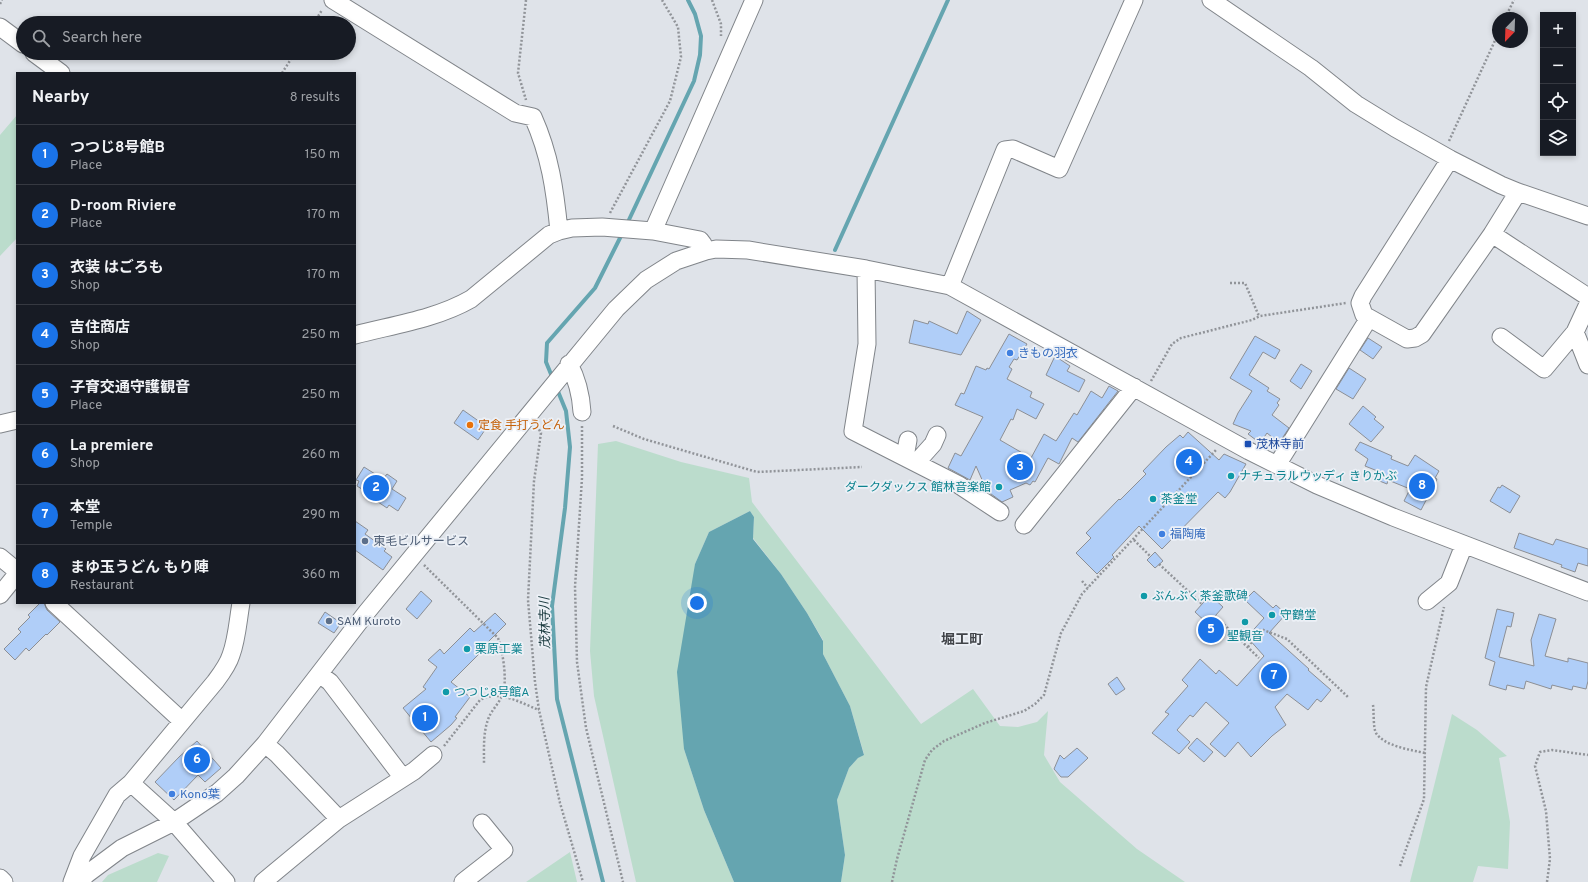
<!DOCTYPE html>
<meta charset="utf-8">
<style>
body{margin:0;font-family:Overpass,"Noto Sans JP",sans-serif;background:#20242c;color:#f1f3f6}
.controls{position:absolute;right:12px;top:12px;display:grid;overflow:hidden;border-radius:0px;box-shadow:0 2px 6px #0003}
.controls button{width:36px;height:36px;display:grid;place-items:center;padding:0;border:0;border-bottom:1px solid #363941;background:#171b24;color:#f1f3f6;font:20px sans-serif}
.compass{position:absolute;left:1492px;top:12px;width:36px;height:36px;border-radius:50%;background:#171b24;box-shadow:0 2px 6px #0003;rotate:203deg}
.you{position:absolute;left:697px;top:603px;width:14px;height:14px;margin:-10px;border:3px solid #fff;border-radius:50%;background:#1a73e8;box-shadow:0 0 0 6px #1a73e833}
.badge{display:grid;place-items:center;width:26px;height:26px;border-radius:50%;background:#1a73e8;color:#fff;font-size:13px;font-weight:700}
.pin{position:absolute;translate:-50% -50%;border:2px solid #fff;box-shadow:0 1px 4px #0006}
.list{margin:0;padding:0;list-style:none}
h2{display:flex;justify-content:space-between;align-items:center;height:52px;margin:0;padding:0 16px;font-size:17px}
h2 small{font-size:13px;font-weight:400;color:#9ea1a6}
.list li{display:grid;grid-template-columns:26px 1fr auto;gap:12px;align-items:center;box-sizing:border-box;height:60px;padding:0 16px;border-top:1px solid #363941}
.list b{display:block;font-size:15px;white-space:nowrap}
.list p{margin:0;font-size:13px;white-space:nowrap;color:#9ea1a6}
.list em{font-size:13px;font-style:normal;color:#9ea1a6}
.icon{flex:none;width:22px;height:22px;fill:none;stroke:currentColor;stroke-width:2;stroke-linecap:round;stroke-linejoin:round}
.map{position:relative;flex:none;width:1588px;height:882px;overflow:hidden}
.search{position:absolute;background:#171b24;box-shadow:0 2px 6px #0003;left:16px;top:16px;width:340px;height:44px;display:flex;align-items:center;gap:10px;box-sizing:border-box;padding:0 14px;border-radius:22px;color:#9ea1a6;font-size:15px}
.panel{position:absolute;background:#171b24;box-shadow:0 2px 6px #0003;left:16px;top:72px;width:340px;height:532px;border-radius:0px}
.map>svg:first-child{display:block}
.green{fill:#bbdccc}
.water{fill:#65a5b0}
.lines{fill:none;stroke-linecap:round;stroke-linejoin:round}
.stream{stroke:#65a5b0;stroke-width:4}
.building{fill:#b0cef8;stroke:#8c8f95}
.minor-casing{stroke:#81858a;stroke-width:19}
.path{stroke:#919499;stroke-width:2.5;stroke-dasharray:2 2;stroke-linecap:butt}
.minor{stroke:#fff;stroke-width:17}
.shop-dot{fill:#3f7fe0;stroke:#ecf0f6;stroke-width:1.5}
.food-dot{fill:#e8710a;stroke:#ecf0f6;stroke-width:1.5}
.transit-dot{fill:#1a4fb4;stroke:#ecf0f6;stroke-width:1.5}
.culture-dot{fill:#0f9aa8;stroke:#ecf0f6;stroke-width:1.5}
.service-dot{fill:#5c6f8a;stroke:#ecf0f6;stroke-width:1.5}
.labels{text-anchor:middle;stroke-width:3.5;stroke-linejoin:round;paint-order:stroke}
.shop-label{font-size:12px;fill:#366cbe;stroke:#ecf0f6;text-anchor:start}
.food-label{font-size:12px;fill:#c56008;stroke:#ecf0f6;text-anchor:start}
.transit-label{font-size:12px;fill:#164399;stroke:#ecf0f6;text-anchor:start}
.culture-label{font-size:12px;fill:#0d838f;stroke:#ecf0f6;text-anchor:start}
.service-label{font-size:12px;fill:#4e5e75;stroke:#ecf0f6;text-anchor:start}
.water-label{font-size:13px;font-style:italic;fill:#1a3a3f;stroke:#ecf0f6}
.quarter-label{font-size:14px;font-weight:bold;fill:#42454a;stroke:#ecf0f6}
</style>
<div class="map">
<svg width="1588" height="882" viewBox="0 0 1588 882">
<rect width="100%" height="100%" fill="#dfe3e9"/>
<path class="green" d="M17,115V238L0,256V135Z
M616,441L681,462L749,478L752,502L921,724L973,689L1000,726L1018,727L1037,722L1048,711L1044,755L1060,782L1137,849L1185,882H841L845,855L837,800L849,768L858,758L864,754L850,706L823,654V640L807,613L781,574L753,538L754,517L750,511L709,532L695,564L684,749L704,810L734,882H636L594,696L590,651L598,444Z
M1452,714L1477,730L1507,756L1499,758L1510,822L1508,869L1478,866L1473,882H1410Z
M570,852L577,882H526Z
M158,853L169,856L157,882H102L108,875Z"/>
<path class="water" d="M750,511L754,517L753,539L781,574L807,613L823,641V654L850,706L864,755L858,758L849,768L837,800L845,855L841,882H734L704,810L684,749L677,672L695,564L709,532Z"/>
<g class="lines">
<path class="stream" d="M627,224L694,81L700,55L701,36L695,14L688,0
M835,250L948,0
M553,379L546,362L547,343L595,288L622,234
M557,389L566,411L570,447L565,508L552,606L557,699L603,882"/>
</g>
<path class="building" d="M967,311L981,320L961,355L909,343L914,320L928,324L929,321L957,334Z
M1009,334L1027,344L1017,360L1014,359L1009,367L1012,369L1007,379L1032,392L1030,397L1044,404L1036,419L1017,409L1013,420L1011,419L1000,440L1031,458L1044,434L1056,441L1074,413L1077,415L1091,391L1102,398L1109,386L1118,391L1078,442L1072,438L1059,464L1048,458L1035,482L1033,481L1030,485L1026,483L1010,490L1013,497L1002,502L987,491L976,466L970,480L948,468L955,453L961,456L983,417L955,405L961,393L964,394L976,366L986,370L987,368L989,369Z
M1255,336L1280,350L1275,359L1263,352L1249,375L1269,388L1267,391L1280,399L1277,403L1279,405L1272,415L1289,428L1279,443L1267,433L1260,443L1248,434L1251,431L1233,424L1238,413L1252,391L1230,378Z
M1368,338L1382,347L1373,359L1360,350Z
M1055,356L1070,366L1067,371L1085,380L1079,392L1046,375Z
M1301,364L1312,371L1301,389L1290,381Z
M1349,368L1366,379L1353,399L1336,389Z
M1363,406L1376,417L1374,419L1384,427L1371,442L1349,424Z
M463,410L487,427L478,440L454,423Z
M1188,432L1219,460L1224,454L1246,464L1230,492L1225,498L1218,492L1162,549L1139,526L1112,555L1114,557L1097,574L1076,553L1091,538L1086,533L1119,499L1120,500L1146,474L1143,471L1166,447L1180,435L1183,438Z
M1360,442L1392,456L1391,459L1408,466L1415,455L1439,471L1435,478L1437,479L1421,510L1404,501L1410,489L1388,480L1387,484L1377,480L1380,472L1365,466L1368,459L1355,450Z
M364,467L383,479L387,474L397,481L392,489L406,498L398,511L389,505L387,508L372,498L373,496L357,486L359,481L356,480Z
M1502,485L1520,496L1510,513L1490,501L1498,487L1500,488Z
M355,521L368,530L365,534L386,549L384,551L392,557L383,570L355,550Z
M1519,533L1553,545L1556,539L1588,549V566L1578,563L1575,572L1561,567L1562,565L1514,548Z
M1155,552L1163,561L1155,568L1147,560Z
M421,591L432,601L417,619L406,609Z
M1254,591L1273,608L1276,605L1286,614L1269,633L1309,669L1308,670L1331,690L1321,702L1317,699L1308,710L1287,694L1275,707L1286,725L1272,736L1251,757L1238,742L1225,757L1210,744L1229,723L1206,702L1193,717L1190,715L1177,730L1190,742L1179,754L1152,733L1169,714L1165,712L1188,686L1182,680L1200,659L1216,674L1219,670L1237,686L1264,656L1247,637L1264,618L1245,600Z
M1210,595L1223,607L1208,624L1195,612Z
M40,603H44L47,610L60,622L47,635L46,634L29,651L26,648L15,660L4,649L21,632L18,629L30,617L28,615Z
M1497,609L1514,613L1511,627L1507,626L1499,657L1534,666L1531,640L1539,614L1556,619L1545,656L1568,662V658L1588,663V681L1586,689L1573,686L1572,690L1552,685L1551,689L1526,681L1524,689L1507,685L1506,690L1489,685L1495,662L1485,658Z
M325,612L341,623L334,633L318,623Z
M495,613L506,624L486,644L488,645L451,682L470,697L455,717L457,718L451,725L431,742L403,708L426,689L423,687L437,667L428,660L440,649L444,654L470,628L474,632Z
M1117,677L1125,689L1116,695L1108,684Z
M1197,738L1213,752L1204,762L1188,748Z
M197,741L221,768L205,782L198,775L174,800L155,782L179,757Z
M1077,748L1088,758L1068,777H1061L1054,769L1060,755L1064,759Z"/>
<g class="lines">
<defs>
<path id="minor" d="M333,0L515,113L533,117C550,155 555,190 559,231
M1211,0L1311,68L1356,104L1395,128L1450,159L1501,185L1518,192L1588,216
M0,27L23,44
M34,53L61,73
M1450,159L1363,296L1360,303L1364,315L1407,339L1415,338L1422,334L1492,234L1518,192
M653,231L754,0
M1492,234L1588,297
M866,269L867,344L853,431L959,485L1000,512
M950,286L1005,150L1013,149L1059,169L1134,0
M1588,304L1575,332L1588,365
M355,335C393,325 436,319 471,299L549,235L559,231L572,228L602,227L653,231L700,240L703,244L706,251
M1501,337L1544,369L1575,332
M569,364C577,379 581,395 582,412
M0,424L17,420
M905,457L908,440
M916,463L933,444L937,435
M1277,465L1369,318
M1024,525L1134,387
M0,557L17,571
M0,595L17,574
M1427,601L1449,583L1464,545
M54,603L182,721
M319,674L330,682L403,778
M265,744L277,754L339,819
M0,878L4,882
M72,882L82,856L117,795L131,783
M79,882L87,874L122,848L174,822L217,793L236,776L265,744L366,613L616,309L646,280L676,261L706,251L716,249L748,250L866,269L950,286L1249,451L1317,485L1393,517L1588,592
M226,882L174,822L131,783L215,682C221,674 228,665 231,655C237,639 238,620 241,603
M263,882L339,819L414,771L433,755
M463,882L504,850L482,823"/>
</defs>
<use href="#minor" class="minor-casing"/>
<path class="path" d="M526,0L518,73L526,100
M712,0L721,24V36
M0,4L2,0
M1505,18L1514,0
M314,23L322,10
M282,73L295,53
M1449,141L1498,34
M610,213L670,101L681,57L678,27L662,0
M1230,283H1245L1258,314L1260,316L1346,303
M1151,381L1172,344L1181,338L1252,320L1260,316
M537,426L541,433L534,481L528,600L535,682L539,710L560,803L583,882
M582,426V478L575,587L577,662L586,728L623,882
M613,426L644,439L757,472L862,467
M1134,540L1150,556
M1159,564L1202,604
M424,565L498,638C503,652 508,683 502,696C499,703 492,710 489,717C483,731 484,748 484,763
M1082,581L1088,588
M1215,616L1259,658
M1248,647L1261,629L1287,639L1349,698
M1373,705C1374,711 1373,728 1376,733C1384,746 1411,750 1425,753
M444,746L480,700C498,689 521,703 539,710
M1400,866L1424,799L1426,687L1444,607
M892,882L897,859L925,760L932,750L944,741L985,723L1024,711L1035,704L1044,695L1061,633L1082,594L1217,449
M1547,882L1550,859L1546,811L1535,766L1540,752L1552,750L1588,755"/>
<use href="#minor" class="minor"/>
</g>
<g class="shop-dot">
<circle cx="1010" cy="353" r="4"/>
<circle cx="1162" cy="534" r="4"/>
<circle cx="172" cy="794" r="4"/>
</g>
<circle class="food-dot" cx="470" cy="425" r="4"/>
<rect class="transit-dot" x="1244" y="440" width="8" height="8" rx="2"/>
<g class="culture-dot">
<circle cx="1231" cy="476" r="4"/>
<circle cx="999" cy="487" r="4"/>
<circle cx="1153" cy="499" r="4"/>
<circle cx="1144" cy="596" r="4"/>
<circle cx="1272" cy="615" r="4"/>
<circle cx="1245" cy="622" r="4"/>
<circle cx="467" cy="649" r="4"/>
<circle cx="446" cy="692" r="4"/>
</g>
<g class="service-dot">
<circle cx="365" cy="541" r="4"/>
<circle cx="329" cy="621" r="4"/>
</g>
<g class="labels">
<g class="shop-label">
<text x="1018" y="357">きもの羽衣</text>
<text x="1170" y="538">福陶庵</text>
<text x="180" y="798">Kono葉</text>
</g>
<g class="food-label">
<text x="478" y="429">定食 手打うどん</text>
</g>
<g class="transit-label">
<text x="1256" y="448">茂林寺前</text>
</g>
<g class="culture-label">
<text x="1239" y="480">ナチュラルウッディ きりかぶ</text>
<text x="991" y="491" text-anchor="end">ダークダックス 館林音楽館</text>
<text x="1161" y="503">茶釜堂</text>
<text x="1152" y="600">ぶんぶく茶釜歌碑</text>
<text x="1280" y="619">守鶴堂</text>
<text x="1245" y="640" text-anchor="middle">聖観音</text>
<text x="475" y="653">栗原工業</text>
<text x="454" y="696">つつじ8号館A</text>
</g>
<g class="service-label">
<text x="373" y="545">東毛ビルサービス</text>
<text x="337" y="625">SAM Kuroto</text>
</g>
<g class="water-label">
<text transform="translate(544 623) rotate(-91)" y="5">茂林寺川</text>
</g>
<g class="quarter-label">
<text x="962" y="644">堀工町</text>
</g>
</g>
</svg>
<div class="controls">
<button>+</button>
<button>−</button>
<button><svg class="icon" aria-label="locate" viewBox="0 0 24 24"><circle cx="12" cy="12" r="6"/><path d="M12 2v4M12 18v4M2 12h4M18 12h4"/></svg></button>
<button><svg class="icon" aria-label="layers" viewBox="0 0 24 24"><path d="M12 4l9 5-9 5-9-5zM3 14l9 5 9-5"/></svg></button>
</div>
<svg class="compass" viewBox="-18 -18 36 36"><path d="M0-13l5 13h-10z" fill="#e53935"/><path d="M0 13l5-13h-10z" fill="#9ea1a6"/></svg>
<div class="you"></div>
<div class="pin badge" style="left:425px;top:718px">1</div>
<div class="pin badge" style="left:376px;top:488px">2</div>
<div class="pin badge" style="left:1020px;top:467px">3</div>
<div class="pin badge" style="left:1189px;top:462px">4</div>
<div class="pin badge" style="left:1211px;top:630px">5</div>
<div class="pin badge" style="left:197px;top:760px">6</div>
<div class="pin badge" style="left:1274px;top:676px">7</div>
<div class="pin badge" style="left:1422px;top:486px">8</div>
<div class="search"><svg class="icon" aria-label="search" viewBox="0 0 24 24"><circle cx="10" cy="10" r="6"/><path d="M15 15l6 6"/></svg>Search here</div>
<section class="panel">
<h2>Nearby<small>8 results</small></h2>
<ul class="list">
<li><span class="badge">1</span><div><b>つつじ8号館B</b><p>Place</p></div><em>150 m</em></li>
<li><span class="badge">2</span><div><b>D-room Riviere</b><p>Place</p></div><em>170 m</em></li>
<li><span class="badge">3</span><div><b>衣装 はごろも</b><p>Shop</p></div><em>170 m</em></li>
<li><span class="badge">4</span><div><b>吉住商店</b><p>Shop</p></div><em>250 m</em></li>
<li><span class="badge">5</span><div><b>子育交通守護観音</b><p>Place</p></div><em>250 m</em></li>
<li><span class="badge">6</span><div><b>La premiere</b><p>Shop</p></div><em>260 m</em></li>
<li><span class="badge">7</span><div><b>本堂</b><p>Temple</p></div><em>290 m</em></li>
<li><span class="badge">8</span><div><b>まゆ玉うどん もり陣</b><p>Restaurant</p></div><em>360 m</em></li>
</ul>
</section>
</div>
